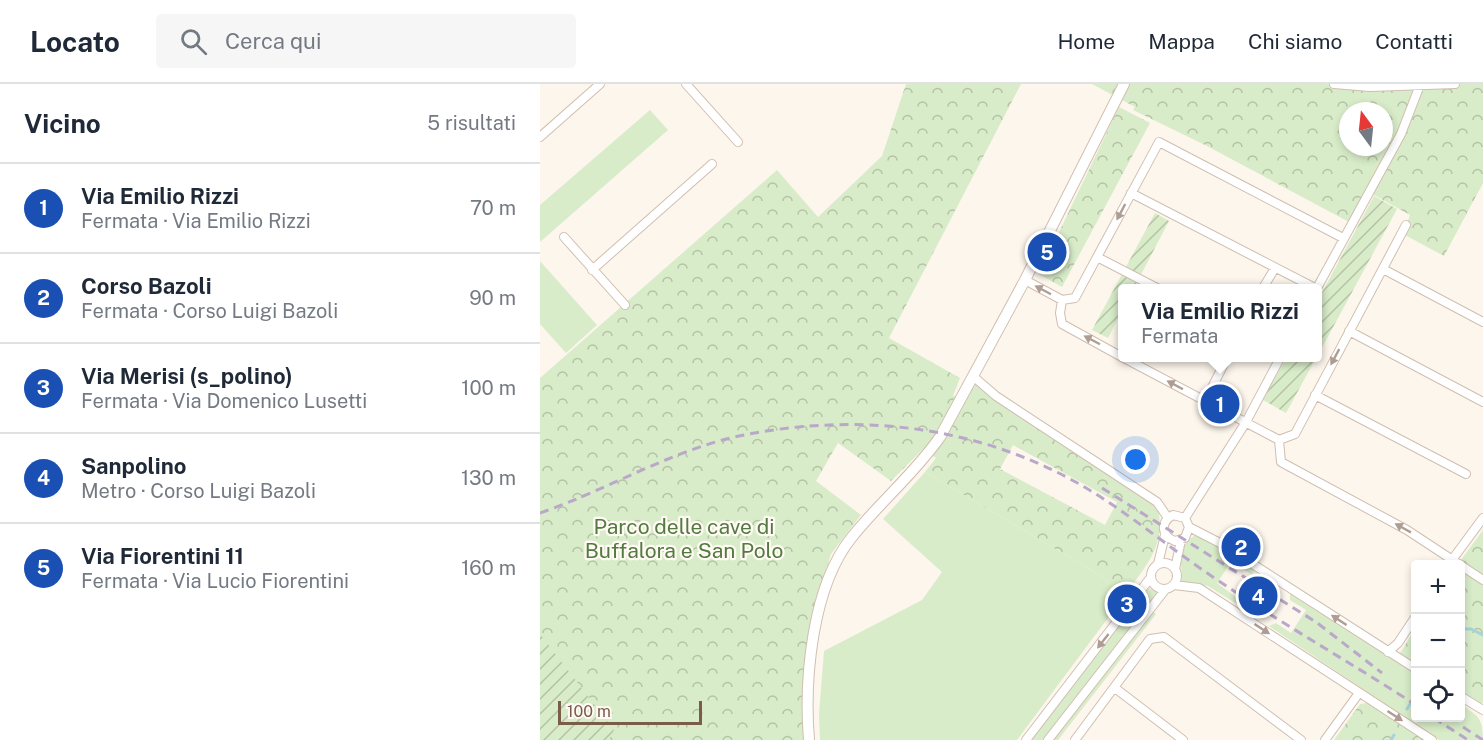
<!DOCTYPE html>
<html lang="it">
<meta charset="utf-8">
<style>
body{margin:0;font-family:"Public Sans",sans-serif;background:#f6f6f7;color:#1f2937}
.controls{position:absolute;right:18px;bottom:18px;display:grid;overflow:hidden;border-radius:6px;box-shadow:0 3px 9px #0003}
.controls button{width:54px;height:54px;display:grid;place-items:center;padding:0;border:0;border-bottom:2px solid #e0e1e3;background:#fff;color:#1f2937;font:30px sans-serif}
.compass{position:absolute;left:799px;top:18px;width:54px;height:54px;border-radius:50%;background:#fff;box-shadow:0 3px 9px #0003;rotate:345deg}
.scale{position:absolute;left:18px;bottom:15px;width:144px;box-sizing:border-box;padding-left:6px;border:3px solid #7a5c4d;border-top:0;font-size:16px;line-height:21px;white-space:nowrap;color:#7a5c4d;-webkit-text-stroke:4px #fffaf3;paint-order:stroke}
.you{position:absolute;left:596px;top:376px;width:21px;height:21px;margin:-15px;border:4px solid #fff;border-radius:50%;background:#1a73e8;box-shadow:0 0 0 9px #1a73e833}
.badge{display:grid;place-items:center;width:39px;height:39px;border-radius:50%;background:#e76f51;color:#fff;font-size:20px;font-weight:700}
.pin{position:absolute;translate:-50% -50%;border:3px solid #fff;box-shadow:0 2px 6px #0006}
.popup{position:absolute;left:578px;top:200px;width:204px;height:78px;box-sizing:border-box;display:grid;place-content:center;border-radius:6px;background:#fff;filter:drop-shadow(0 2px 4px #0005);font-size:20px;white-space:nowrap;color:#747a83}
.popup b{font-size:22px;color:#1f2937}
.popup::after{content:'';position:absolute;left:50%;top:100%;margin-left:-12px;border:12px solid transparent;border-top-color:#fff}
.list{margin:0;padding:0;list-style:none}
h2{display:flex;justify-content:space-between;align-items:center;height:78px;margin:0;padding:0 24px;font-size:26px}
h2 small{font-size:20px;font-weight:400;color:#747a83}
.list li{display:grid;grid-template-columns:39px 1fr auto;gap:18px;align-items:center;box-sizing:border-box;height:90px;padding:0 24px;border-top:2px solid #e0e1e3}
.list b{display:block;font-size:22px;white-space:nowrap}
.list p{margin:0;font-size:20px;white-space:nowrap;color:#747a83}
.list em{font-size:20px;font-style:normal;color:#747a83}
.icon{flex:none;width:33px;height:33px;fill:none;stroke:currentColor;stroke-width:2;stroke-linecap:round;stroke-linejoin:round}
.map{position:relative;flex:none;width:943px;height:656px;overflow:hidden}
header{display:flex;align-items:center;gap:36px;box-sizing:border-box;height:84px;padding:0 30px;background:#fff;border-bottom:2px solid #e0e1e3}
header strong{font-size:28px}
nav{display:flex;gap:33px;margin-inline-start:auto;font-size:21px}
.search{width:420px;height:54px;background:#f6f6f7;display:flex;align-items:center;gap:15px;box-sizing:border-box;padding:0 21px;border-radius:6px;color:#747a83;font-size:22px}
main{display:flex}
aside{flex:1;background:#fff}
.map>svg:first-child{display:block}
.grass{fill:#d8ecc9}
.park{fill:url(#park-crowns);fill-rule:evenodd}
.garden{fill:url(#garden-furrows)}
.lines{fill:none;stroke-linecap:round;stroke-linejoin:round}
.stream{stroke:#a5d3da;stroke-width:3}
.minor-casing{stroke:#d1beb0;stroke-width:10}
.tertiary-casing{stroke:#d1beb0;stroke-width:12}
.minor{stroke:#fff;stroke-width:8}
.tertiary{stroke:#fff;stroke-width:10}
.rail{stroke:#b9a8c9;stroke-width:3;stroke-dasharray:9 6;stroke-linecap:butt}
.oneway{fill:#af9d94}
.labels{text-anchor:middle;stroke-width:4.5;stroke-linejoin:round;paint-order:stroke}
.park-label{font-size:21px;fill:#537a41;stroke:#fffaf3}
</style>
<header>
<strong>Locato</strong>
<div class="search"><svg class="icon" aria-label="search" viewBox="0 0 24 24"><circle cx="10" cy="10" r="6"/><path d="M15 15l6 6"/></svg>Cerca qui</div>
<nav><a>Home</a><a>Mappa</a><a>Chi siamo</a><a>Contatti</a></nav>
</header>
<main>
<aside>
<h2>Vicino<small>5 risultati</small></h2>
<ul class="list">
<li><span class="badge" style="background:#1a4fb4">1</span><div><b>Via Emilio Rizzi</b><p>Fermata · Via Emilio Rizzi</p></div><em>70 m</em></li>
<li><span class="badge" style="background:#1a4fb4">2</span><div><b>Corso Bazoli</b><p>Fermata · Corso Luigi Bazoli</p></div><em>90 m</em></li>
<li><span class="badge" style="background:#1a4fb4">3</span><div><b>Via Merisi (s_polino)</b><p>Fermata · Via Domenico Lusetti</p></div><em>100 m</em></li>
<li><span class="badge" style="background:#1a4fb4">4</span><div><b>Sanpolino</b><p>Metro · Corso Luigi Bazoli</p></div><em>130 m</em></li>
<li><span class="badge" style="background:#1a4fb4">5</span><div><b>Via Fiorentini 11</b><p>Fermata · Via Lucio Fiorentini</p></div><em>160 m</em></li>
</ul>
</aside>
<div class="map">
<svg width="943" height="656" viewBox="0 0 943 656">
<defs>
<pattern id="park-crowns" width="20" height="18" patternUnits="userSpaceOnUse" patternTransform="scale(1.5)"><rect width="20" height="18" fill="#d8ecc9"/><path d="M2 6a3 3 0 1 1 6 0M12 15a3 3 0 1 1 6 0" fill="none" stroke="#b4c2a5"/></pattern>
<pattern id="garden-furrows" width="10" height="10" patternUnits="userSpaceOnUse" patternTransform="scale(1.5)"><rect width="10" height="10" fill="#d8ecc9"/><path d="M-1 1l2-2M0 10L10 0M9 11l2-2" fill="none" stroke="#b4c2a5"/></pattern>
</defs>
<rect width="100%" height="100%" fill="#fdf6ec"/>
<path class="grass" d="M110,26L128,46L0,158V121Z
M0,177L57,241L26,269L0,240Z
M385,388L558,490L585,511L477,656H280L279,630L284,567L382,516L402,488L343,435Z
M655,451L677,460L718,486L711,490L691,478L677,499L696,513L697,520L668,502L642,498C643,477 633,467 655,451Z
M609,504L618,509L504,656H491Z
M750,508L875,590L876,634H920L921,620C938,632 943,634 943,656H899L729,542L736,539L751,549L766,526L750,516Z
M612,527L616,530L518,656H511Z"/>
<path class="park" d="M366,0H481L349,254L420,294L413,312L422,311L435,294L617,419C627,461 608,479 585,511L558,490L385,388L396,374L383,365L351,397L298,359L276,397L321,431L291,470L277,514L265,656H0V294L237,86L278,133L342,72ZM473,361L577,418L565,441L460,385Z
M552,0H943V99L904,172L863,150L870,131L825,106L809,138L667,62L593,26L595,23ZM808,27H844V63H808Z
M579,23L610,39L522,203L499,190Z
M943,446V618L941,620L921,607L918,480Z
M875,545V579L860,569Z
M828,619L884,656H794L820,620Z"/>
<path class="garden" d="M834,112L857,125L778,271V216Z
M615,129L629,137L594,204H582V226L568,254L552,246Z
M746,274H776L746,329L723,316Z
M0,550L74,646L69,656H0Z"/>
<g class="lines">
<path class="stream" d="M920,545H931L943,551
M867,625L876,610
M851,656L854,651"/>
<defs>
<path id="minor" d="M146,0L198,58
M794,0L830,3L915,0
M0,53L60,0
M591,109L775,204
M24,153L85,221
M557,173L617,204
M843,185L943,238
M52,186L172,80
M485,196L522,216L535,214L619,58L803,154
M723,204L735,184
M777,204L861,50L880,1
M522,216L520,229L522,240L582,273
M809,247L943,318
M584,274L739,356L741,378L867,446L943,496
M434,293L456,312L617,418L628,434
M775,311L926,390
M665,317L687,274
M739,356L755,350L866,141
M645,434L706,338L740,274
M649,443L645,454L635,457C621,452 620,438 633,431L645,434L649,443L680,459L876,585
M611 492a13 13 0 1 1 26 0a13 13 0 1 1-26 0Z
M618,480L625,451
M909,480L943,434
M635,485L641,456
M634,501L659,504L892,656
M848,568L858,559L876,532
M575,604L643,656
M920,612L943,626
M486,656L611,493
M508,656L625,506
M535,656L610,555L624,553L761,656
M785,656L819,609"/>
<path id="tertiary" d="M269,656C264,595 272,502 312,453C340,418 375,389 400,353L485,196L584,0"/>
</defs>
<use href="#minor" class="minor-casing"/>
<use href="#tertiary" class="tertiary-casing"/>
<use href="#minor" class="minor"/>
<use href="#tertiary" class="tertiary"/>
<path class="rail" d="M562,404L776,538L842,589
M0,429C67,406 130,367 199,352C320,327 445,342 551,407C592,432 630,464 670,491C737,537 808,577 876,621
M894,634L928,656
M923,643L943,656"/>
</g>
<defs><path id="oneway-solid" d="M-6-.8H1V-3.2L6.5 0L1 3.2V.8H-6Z" transform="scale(1.5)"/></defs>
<g class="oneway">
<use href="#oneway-solid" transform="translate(581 128) rotate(118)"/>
<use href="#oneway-solid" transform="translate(503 206) rotate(-152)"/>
<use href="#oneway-solid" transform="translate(552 256) rotate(-152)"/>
<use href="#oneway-solid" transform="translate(795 273) rotate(118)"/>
<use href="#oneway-solid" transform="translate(635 301) rotate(-152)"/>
<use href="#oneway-solid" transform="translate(863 444) rotate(-151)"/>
<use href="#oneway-solid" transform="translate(799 536) rotate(-147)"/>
<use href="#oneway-solid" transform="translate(722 545) rotate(33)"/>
<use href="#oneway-solid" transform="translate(563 557) rotate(128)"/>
<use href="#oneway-solid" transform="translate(855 632) rotate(33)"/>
</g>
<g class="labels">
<g class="park-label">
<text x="144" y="450">Parco delle cave di<tspan x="144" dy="24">Buffalora e San Polo</tspan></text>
</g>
</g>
</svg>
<div class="controls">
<button>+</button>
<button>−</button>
<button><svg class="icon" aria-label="locate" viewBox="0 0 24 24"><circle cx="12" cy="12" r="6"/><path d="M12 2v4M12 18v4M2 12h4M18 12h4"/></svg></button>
</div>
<svg class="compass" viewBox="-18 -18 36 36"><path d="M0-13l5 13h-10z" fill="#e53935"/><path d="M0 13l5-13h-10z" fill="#747a83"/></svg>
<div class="scale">100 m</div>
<div class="you"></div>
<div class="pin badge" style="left:680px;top:320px;background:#1a4fb4">1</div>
<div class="popup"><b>Via Emilio Rizzi</b>Fermata</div>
<div class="pin badge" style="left:701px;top:463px;background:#1a4fb4">2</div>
<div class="pin badge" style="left:587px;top:520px;background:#1a4fb4">3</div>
<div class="pin badge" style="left:718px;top:512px;background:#1a4fb4">4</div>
<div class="pin badge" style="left:507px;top:168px;background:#1a4fb4">5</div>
</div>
</main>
